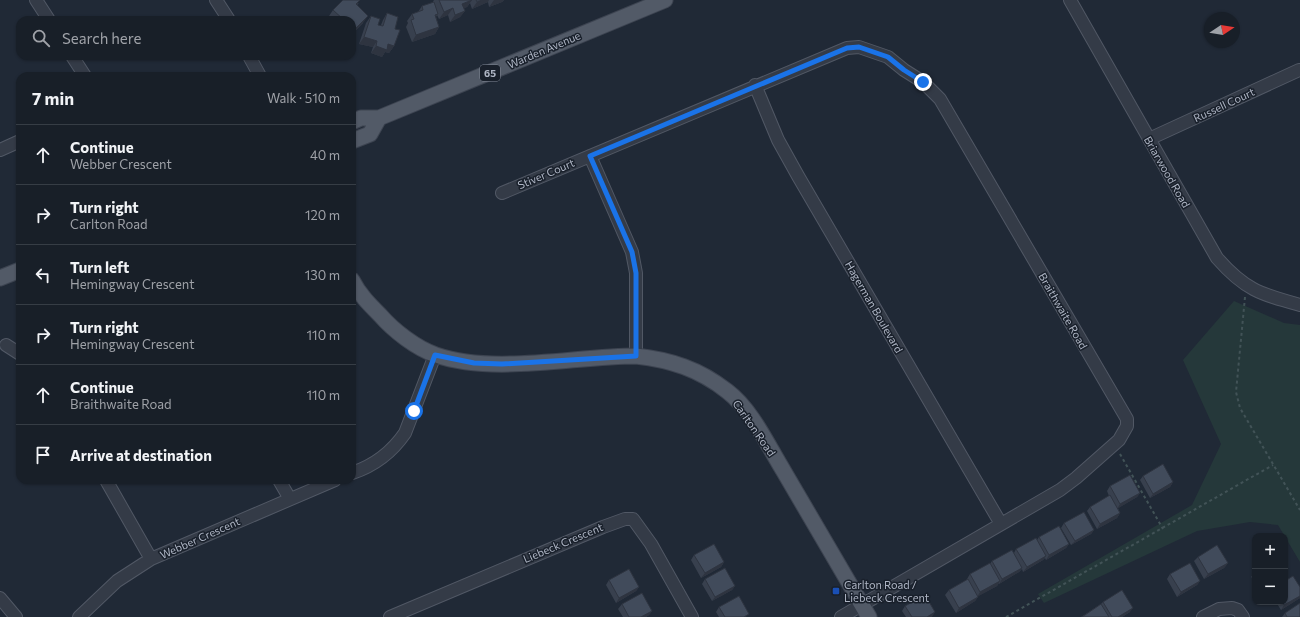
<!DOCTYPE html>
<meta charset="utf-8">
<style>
body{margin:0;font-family:Commissioner,sans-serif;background:#252c34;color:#f1f3f6}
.controls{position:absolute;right:12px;bottom:12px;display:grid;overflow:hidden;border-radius:8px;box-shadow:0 1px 3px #0004}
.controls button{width:36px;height:36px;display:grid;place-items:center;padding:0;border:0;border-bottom:1px solid #363d45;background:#181f28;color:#f1f3f6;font:20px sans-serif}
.compass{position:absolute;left:1204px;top:12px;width:36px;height:36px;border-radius:50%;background:#181f28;box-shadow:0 1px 3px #0004;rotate:78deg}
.stop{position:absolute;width:12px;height:12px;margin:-9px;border:3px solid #1a73e8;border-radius:50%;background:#fff}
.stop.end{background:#1a73e8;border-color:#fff;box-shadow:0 1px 4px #0008}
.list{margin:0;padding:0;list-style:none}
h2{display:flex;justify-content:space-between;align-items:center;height:52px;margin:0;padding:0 16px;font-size:17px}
h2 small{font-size:13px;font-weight:400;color:#9fa2a8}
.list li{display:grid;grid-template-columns:26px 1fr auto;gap:12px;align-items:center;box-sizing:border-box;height:60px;padding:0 16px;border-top:1px solid #363d45}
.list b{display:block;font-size:15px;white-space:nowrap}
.list p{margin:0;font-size:13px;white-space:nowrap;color:#9fa2a8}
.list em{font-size:13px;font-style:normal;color:#9fa2a8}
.icon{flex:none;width:22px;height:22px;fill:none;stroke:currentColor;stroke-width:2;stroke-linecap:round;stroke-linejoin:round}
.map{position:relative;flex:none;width:1300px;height:617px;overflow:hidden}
.search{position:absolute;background:#181f28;box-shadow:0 1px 3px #0004;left:16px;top:16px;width:340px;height:44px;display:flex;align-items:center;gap:10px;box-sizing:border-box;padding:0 14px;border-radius:12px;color:#9fa2a8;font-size:15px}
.panel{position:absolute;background:#181f28;box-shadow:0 1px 3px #0004;left:16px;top:72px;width:340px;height:412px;border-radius:12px}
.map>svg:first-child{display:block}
.green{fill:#25383a}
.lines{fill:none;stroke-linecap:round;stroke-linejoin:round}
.minor-casing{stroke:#515865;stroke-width:14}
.major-casing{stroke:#3d4451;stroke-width:17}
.path{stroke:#425357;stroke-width:2;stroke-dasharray:3 3;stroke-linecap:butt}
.minor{stroke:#343b47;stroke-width:12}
.major{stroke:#525a67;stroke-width:15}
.wall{fill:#38404e}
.shaded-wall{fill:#2e3440}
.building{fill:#414b5b;stroke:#2e3440}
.route{stroke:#1a73e8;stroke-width:5}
.transit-dot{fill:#1a4fb4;stroke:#19202b;stroke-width:1.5}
.labels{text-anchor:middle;stroke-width:3;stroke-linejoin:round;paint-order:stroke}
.shield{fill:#19202b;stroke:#818896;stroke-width:1}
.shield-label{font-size:10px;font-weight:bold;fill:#aeb5c4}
.street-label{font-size:11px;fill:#aeb5c4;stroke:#19202b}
.poi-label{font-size:11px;fill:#aeb5c4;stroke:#19202b;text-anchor:start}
</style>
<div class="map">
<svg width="1300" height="617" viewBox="0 0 1300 617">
<rect width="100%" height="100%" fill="#202936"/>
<path class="green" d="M1234,301L1284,323L1300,325V562L1278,525L1250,522L1197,531L1044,603L1038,594L1192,505L1221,444L1183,360Z"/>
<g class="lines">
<defs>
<path id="minor" d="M36,0L49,20
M216,0L229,20
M1070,0L1217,258C1245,290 1260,294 1300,305
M72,56L85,76
M249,56L260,76
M755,85L778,140L798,176L1001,524
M1149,139L1299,70
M0,150L20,141
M590,156L632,252L636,273V356
M502,193L847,48L859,47L888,57L904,70L923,82L940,99L1127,419V426L1119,440L1076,478L1060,490L841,617
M6,345L20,354
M352,473C373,466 392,452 405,433L435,355
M106,480L151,559
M279,480L290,499
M0,598L16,617
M79,617L117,581L151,559L335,480
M390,617L603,527L625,519H633L651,544L692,617
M1203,617L1219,609L1232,608L1238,610L1243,617"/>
<path id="major" d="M352,122L361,118H379L665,0
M352,141L370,134L379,118
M0,278L20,270
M352,280C359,294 369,304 380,315C394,331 416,348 436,355C494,375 575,356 636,356C671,360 699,369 727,391C752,410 767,444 783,470C812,519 840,568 869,617"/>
</defs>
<use href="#minor" class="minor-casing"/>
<use href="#major" class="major-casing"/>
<path class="path" d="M1245,297L1236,392L1240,408L1300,510
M1120,454L1163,529
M1006,617L1273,465"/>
<use href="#minor" class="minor"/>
<use href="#major" class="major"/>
</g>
<path class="wall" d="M434,0H504L502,2L489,7L488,2L472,9L470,3L467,7L464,8L465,11L460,17L450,22L448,15L439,19L437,15L436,17L439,27L435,34L412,42L406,27L408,23L407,21L412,14L418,12L422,6L432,3Z
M359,3L357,5L363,23L352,34V20H332L329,16L333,10Z
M387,13L395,29L394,46L389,53L385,52L382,57L371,53L373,47L359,44L366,23L371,16L378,25H381L383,20Z
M1143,476L1173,482L1170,487L1150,498L1140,480Z
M1110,486L1140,493L1137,497L1118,508L1120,513L1117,518L1097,529L1087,511L1090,507L1109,496L1107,491Z
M1064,523L1094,530L1091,534L1071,545L1061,528Z
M1039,537L1069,544L1066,548L1046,560L1045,558L1043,560L1023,572L1022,569L1019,572L999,584V583L997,586L978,596V597L975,601L956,613L945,595L949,590L967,580V579L970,574L990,564L992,561L1014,553L1016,549L1037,540Z
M694,555L724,562L721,567L701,578L691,560Z
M1198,557L1228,563L1224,568L1204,579L1194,561Z
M1255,572V580L1251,577Z
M1170,574L1200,581L1197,585L1177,597L1167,579Z
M705,579L735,586L732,590L712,601L702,584Z
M609,580L639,587L636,591L616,603L606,585Z
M1300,587V598L1281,610L1276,602H1285Z
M1103,602L1130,612L1122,617H1081L1101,604Z
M622,604L652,611L649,615L646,617H623L618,609Z
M905,606L932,617H906L902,611Z
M719,607L747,617H719L716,612Z
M1285,613L1300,617H1282Z"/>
<path class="shaded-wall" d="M472,0L467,7L458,11L462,4Z
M482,0H489L488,2L472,9L477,2Z
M494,0H504L502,2L489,7Z
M453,8L448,15L439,19L444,12Z
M465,11L460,17L450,22L455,15Z
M368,16L363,23L352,34L354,30Z
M439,27L435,34L412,42L416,35Z
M364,37L377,41L373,47L359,44Z
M388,44L394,46L389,53L385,52L382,57L371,53L376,46Z
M1173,482L1170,487L1150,498L1153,494Z
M1140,493L1137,497L1117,509L1120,504Z
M1120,513L1117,518L1097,529L1100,524Z
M1094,530L1091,534L1071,545L1075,541Z
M1069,544L1066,548L1046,560L1049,555Z
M1046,556L1043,560L1023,572L1027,567Z
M724,562L721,567L701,578L705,573Z
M1228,563L1224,568L1204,579L1208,574Z
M1022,568L1019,572L999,584L1002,579Z
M1000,581L997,586L977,597L980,592Z
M1200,581L1197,585L1177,597L1181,592Z
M735,586L732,590L712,601L715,597Z
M639,587L636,591L616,603L619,598Z
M1300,596V598L1281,610L1284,605Z
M978,597L975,601L956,613L959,608Z
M1133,608L1130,612L1122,617H1118Z
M652,611L649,615L646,617H641Z
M935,612L932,617H927Z"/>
<path class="building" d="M343,0H360L356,4L368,16L354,30L352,28V20H344L333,10Z
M439,0H472L462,4L465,11L455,15L453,8L444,12Z
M476,0H482L477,2Z
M434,2L438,14L435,15L439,27L416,35L411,20L414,19L412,14L423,10L422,6Z
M387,13L398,17L395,29L400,30L394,46L388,44L387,50L376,46L377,41L364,37L371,16L380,19L378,25L383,26Z
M1163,464L1173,482L1153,494L1143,476Z
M1130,475L1140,493L1120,504L1110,486Z
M1110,495L1120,513L1100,524L1090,507Z
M1084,512L1094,530L1075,541L1064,523Z
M1059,526L1069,544L1049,555L1039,537Z
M1036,538L1046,556L1027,567L1016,549Z
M714,544L724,562L705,573L694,555Z
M1217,545L1228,563L1208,574L1198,557Z
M1012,550L1022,568L1002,579L992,561Z
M990,563L1000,581L980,592L970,574Z
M1190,563L1200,581L1181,592L1170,574Z
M725,568L735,586L715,597L705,579Z
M629,569L639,587L619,598L609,580Z
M1293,576L1300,587V596L1284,605L1282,602H1285V581Z
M968,579L978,597L959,608L949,590Z
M1122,590L1133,608L1118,617H1112L1103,602Z
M642,593L652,611L641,617H629L622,604Z
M925,595L935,612L927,617H912L905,606Z
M739,596L749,614L744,617H725L719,607Z
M1300,603V617H1287L1285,613Z
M1101,604L1109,617H1082Z"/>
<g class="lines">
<path class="route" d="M414,411L435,355L474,363L502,364L636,356V273L632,252L590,156L847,48L859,47L888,57L904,70L923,82"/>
</g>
<rect class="transit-dot" x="832" y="587" width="8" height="8" rx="2"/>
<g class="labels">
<rect class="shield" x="480" y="65" width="20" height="16" rx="3"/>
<g class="shield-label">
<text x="490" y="77">65</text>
</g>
<g class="street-label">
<text transform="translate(544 50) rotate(-23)" y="4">Warden Avenue</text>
<text transform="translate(1224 105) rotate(-25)" y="4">Russell Court</text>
<text transform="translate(1167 172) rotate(60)" y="4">Briarwood Road</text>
<text transform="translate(546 174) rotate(-23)" y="4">Stiver Court</text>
<text transform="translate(874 307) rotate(60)" y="4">Hagerman Boulevard</text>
<text transform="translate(1063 311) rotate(60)" y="4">Braithwaite Road</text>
<text transform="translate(754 428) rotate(55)" y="4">Carlton Road</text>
<text transform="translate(200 538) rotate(-24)" y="4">Webber Crescent</text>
<text transform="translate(563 543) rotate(-23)" y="4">Liebeck Crescent</text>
</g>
<g class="poi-label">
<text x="844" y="589">Carlton Road /<tspan x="844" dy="13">Liebeck Crescent</tspan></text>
</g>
</g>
</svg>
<div class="controls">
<button>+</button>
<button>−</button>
</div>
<svg class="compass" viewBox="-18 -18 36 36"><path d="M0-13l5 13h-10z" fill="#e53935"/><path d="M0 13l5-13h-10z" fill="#9fa2a8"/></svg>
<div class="stop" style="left:414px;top:411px"></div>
<div class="stop end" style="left:923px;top:82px"></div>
<div class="search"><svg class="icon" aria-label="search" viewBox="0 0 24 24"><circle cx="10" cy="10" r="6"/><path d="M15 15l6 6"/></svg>Search here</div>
<section class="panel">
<h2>7 min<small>Walk · 510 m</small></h2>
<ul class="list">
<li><svg class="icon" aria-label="ahead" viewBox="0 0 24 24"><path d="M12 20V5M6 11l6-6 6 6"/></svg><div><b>Continue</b><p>Webber Crescent</p></div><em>40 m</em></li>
<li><svg class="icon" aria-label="right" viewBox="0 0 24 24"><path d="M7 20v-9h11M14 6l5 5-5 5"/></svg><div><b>Turn right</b><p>Carlton Road</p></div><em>120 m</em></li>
<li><svg class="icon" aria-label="left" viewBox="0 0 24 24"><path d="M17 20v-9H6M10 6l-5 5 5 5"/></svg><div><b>Turn left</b><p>Hemingway Crescent</p></div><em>130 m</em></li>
<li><svg class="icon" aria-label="right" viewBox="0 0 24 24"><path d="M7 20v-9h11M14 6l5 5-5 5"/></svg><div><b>Turn right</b><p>Hemingway Crescent</p></div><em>110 m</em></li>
<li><svg class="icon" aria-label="ahead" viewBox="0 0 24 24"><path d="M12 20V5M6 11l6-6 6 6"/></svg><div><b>Continue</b><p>Braithwaite Road</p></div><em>110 m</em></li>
<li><svg class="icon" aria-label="arrive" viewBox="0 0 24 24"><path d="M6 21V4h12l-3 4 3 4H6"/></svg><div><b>Arrive at destination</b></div></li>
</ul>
</section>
</div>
